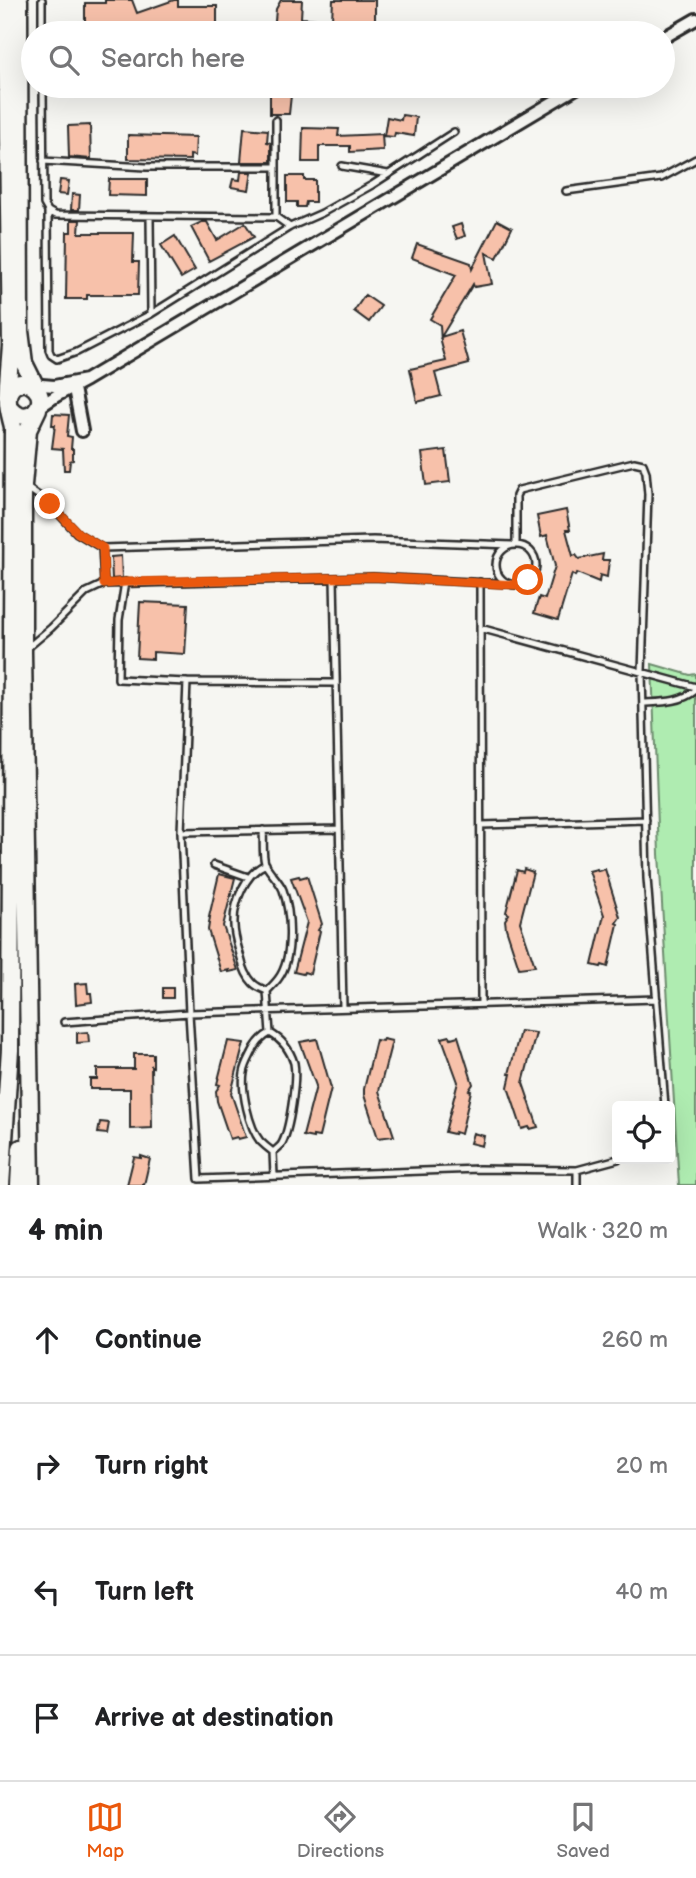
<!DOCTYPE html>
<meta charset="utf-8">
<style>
body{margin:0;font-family:"Balsamiq Sans",sans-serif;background:#f6f6f6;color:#202124}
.controls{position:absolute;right:21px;bottom:21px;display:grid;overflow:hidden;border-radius:7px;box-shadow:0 7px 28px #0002}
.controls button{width:63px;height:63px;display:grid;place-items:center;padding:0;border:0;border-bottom:2px solid #e0e0e0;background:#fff;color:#202124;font:35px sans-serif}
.stop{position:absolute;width:21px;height:21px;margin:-16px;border:5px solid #ea580c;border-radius:50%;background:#fff}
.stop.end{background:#ea580c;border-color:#fff;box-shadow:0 2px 7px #0008}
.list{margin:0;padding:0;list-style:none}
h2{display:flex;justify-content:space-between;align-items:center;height:91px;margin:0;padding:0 28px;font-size:30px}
h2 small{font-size:23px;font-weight:400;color:#757577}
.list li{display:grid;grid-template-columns:46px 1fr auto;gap:21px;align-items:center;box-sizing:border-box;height:126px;padding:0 28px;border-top:2px solid #e0e0e0}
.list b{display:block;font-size:26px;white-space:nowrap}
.list em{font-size:23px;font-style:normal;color:#757577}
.icon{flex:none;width:38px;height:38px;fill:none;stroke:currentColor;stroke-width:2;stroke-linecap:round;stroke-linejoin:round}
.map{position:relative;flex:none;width:696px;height:1185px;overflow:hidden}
.search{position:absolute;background:#fff;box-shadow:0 7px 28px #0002;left:21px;right:21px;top:21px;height:77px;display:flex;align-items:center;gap:18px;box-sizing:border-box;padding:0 24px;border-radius:38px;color:#757577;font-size:26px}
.sheet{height:595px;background:#fff}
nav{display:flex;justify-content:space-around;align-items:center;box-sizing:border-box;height:98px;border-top:2px solid #e0e0e0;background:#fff;font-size:19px;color:#757577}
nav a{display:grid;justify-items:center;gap:4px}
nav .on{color:#ea580c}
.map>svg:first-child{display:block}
.green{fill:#afecb1;stroke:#6d8c6e;stroke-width:2}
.building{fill:#f7c1aa;stroke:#2b2b2b;stroke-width:2}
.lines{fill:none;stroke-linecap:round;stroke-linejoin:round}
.lane-casing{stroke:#2b2b2b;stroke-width:10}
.street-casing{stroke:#2b2b2b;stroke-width:16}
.primary-casing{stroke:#2b2b2b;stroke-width:21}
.lane{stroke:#f6f6f2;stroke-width:5}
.street{stroke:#f6f6f2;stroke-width:10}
.primary{stroke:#f6f6f2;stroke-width:16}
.route{stroke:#ea580c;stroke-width:9}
</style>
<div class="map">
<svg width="696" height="1185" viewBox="0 0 696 1185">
<rect width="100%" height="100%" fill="#f6f6f2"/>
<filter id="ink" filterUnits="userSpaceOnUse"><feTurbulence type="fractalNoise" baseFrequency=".0143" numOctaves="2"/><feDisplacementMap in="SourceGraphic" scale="14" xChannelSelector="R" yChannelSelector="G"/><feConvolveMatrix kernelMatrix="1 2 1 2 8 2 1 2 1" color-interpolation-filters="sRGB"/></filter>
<g filter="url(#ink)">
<path class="green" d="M652,664L690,675L696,674V1185H679L659,854Z"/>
<path class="building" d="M105,0H132L137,13L174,0H178V6H217V33H85V3H105Z
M281,0H302L301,18L332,20L333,0H375V33H274L276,9Z
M278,86H292L289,114H270V94H278Z
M402,115L416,117L414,136L395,133L394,137L384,136L387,117L401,120Z
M90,125L91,159L69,157L68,126Z
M244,128L268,130L267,142L271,143V162H241Z
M303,128L339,129L338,136L382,134L383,150L350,152V146H319V162H302Z
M128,135L196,137L195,156L190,155V160L128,159Z
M241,172H252L249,190L231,187L233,179L240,180Z
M287,176H304V180H315V202H306L305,207H297V202H287Z
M109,179H147V196L108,195Z
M60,180L69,181L67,195L58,194Z
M72,194L80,195L79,210H71Z
M71,220H80L79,233H134L133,262H139L138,295H87V299H66L67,232H71Z
M497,220L512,228L497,258L486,253L492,284L474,287L473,284L441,337L460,331L469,364L435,373L441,396L417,402L410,369L446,361L441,342L440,325L430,319L456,275L412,258L417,244L471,263L472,269Z
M202,222H207L217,240L245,223L254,237L209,261L191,227Z
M461,224L465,236L457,239L452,227Z
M175,236L195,270L181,278L161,245Z
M365,295L381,306L369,322L354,311Z
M53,414L69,415L67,436L72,437L71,449H73V460L70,461L69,470H64L63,449L52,448L55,425H52Z
M446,450L450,482L426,485L422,453Z
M566,510L570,530H566L573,556L576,555L579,559L603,554L602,560H609L607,577L600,575L599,582L577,573L575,576L572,574L558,620L534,613L539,597L545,599L555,566L547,535L541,537L537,516Z
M121,556L122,578L112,579L111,557Z
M140,602L188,604L185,654L153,652V659L137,658Z
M524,869L533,872L520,922L535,966L519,968L506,928L505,920L509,914L506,912L517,870L523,872Z
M597,869L598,871L605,869L620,917L616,923L618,924L608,967L602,965L601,967L592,965L604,915L589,871Z
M219,874L235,878L223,926L238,970L229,972V970L221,972L208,930L210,917H209Z
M299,876L300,878L307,876L322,924L318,930L320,931L310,974L304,972L303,974L294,972L307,922L291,878Z
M87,983L88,993H91L92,1002L76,1004L75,984Z
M163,988H173V998H163Z
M520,1031L536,1033L523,1083L538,1127L530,1129L529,1127L522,1129L508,1087L511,1074H509Z
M88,1032L89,1042L77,1043V1033Z
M450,1036L451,1038L458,1036L473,1084L469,1090L471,1091L461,1134L455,1132L454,1134L445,1132L458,1082L442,1038Z
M317,1039L331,1088L319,1137L313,1136V1138L303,1136L316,1086L300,1042Z
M383,1039L392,1041L379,1091L394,1136L378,1138L364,1095V1089L376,1040L382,1041Z
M228,1041L244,1043L231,1093L246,1137L238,1139L237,1137L230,1139L217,1101L216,1091L220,1085L217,1084Z
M134,1054H153V1067L151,1066L152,1128L130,1129V1089H90V1079H97V1069H134Z
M100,1122L109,1123L107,1134L98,1133Z
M473,1133L484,1136L482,1146L470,1143Z
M141,1156L150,1159L144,1185H127L134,1157L141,1158Z"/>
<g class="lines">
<defs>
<path id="lane" d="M42,0V33
M43,86L44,204L48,211L55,215L276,217L290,227
M43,161L146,167H276
M342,166L388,174
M566,191L661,178L696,159
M48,211L49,350L51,355L57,359L77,352L151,314L290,227L322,213L372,185L454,132
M150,216L151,314
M276,217V120
M26,487L50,504L77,533L102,548L373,540L512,545
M516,545V496L519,490L634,462L643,464L646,472L648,494L642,672L647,878L665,1106
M496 565a20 20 0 1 1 40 0a20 20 0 1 1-40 0Z
M102,548L104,584
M334,578L343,1008
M125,582L119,620L118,679L187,682L181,832L189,1013L199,1179L479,1169L577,1170L618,1159
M480,582L481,1004
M480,628L696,687
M25,650L51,628L87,592L104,584L373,577L510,584
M187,682L336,683
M643,703C662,702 680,703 696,690
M481,825L646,820
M263,830C264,840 262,853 265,863C268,871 279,880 283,890C291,913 294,958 278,979C275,983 271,987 267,991C262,989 257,987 253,983C246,976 243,967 241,958C238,947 234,936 234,925C233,903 245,873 266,864
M181,832L339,829
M214,865L248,877
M267,991L270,1033
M64,1022L189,1013L657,999
M273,1152C276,1150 278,1148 281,1145C290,1131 297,1079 294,1063C290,1050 281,1039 270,1033C262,1037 256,1044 252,1053C249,1059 245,1066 244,1073C241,1091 249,1127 260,1141C264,1145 269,1149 273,1152L274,1176
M577,1170V1185"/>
<path id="street" d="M663,38L696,19
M86,380L580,86
M73,383L82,431
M30,384L54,386L86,380L56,396L38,408"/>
<path id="primary" d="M6,0L11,345L7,396
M19,0L20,331L24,363L37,389
M1,1185L10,1050L13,427C10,413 0,388 20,383C25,382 31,384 35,388C51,404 26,429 9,407
M19,1185L21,1148
M31,1185L23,652V485L28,430L38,409"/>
</defs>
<use href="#lane" class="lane-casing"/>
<use href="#street" class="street-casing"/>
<use href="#primary" class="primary-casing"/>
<use href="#lane" class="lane"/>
<use href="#street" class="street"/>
<use href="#primary" class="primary"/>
</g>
</g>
<g class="lines" filter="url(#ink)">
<path class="route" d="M50,504L78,533L103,548L104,584L125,582L373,577L516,585L528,580"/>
</g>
</svg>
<div class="controls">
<button><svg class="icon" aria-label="locate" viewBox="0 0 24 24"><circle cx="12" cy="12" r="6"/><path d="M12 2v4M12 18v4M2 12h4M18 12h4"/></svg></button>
</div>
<div class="stop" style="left:528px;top:580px"></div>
<div class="stop end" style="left:50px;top:504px"></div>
<div class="search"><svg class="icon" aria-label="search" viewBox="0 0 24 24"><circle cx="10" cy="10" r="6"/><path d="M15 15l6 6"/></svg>Search here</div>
</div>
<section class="sheet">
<h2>4 min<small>Walk · 320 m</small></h2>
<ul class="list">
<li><svg class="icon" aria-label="ahead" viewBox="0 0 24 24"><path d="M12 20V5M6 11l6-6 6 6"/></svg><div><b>Continue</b></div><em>260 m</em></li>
<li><svg class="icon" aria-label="right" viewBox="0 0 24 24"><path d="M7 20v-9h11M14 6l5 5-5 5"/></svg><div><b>Turn right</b></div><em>20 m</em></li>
<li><svg class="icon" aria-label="left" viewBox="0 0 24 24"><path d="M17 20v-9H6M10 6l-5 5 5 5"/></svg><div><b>Turn left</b></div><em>40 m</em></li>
<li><svg class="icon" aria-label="arrive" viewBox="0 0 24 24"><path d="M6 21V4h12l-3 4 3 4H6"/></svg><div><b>Arrive at destination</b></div></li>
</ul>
</section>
<nav>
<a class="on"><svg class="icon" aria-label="map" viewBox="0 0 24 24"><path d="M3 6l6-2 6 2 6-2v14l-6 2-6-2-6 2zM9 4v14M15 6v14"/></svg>Map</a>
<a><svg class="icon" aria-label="directions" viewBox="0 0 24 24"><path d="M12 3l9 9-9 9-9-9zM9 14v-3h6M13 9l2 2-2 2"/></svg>Directions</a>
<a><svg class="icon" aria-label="saved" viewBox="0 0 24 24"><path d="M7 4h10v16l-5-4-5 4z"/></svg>Saved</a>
</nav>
